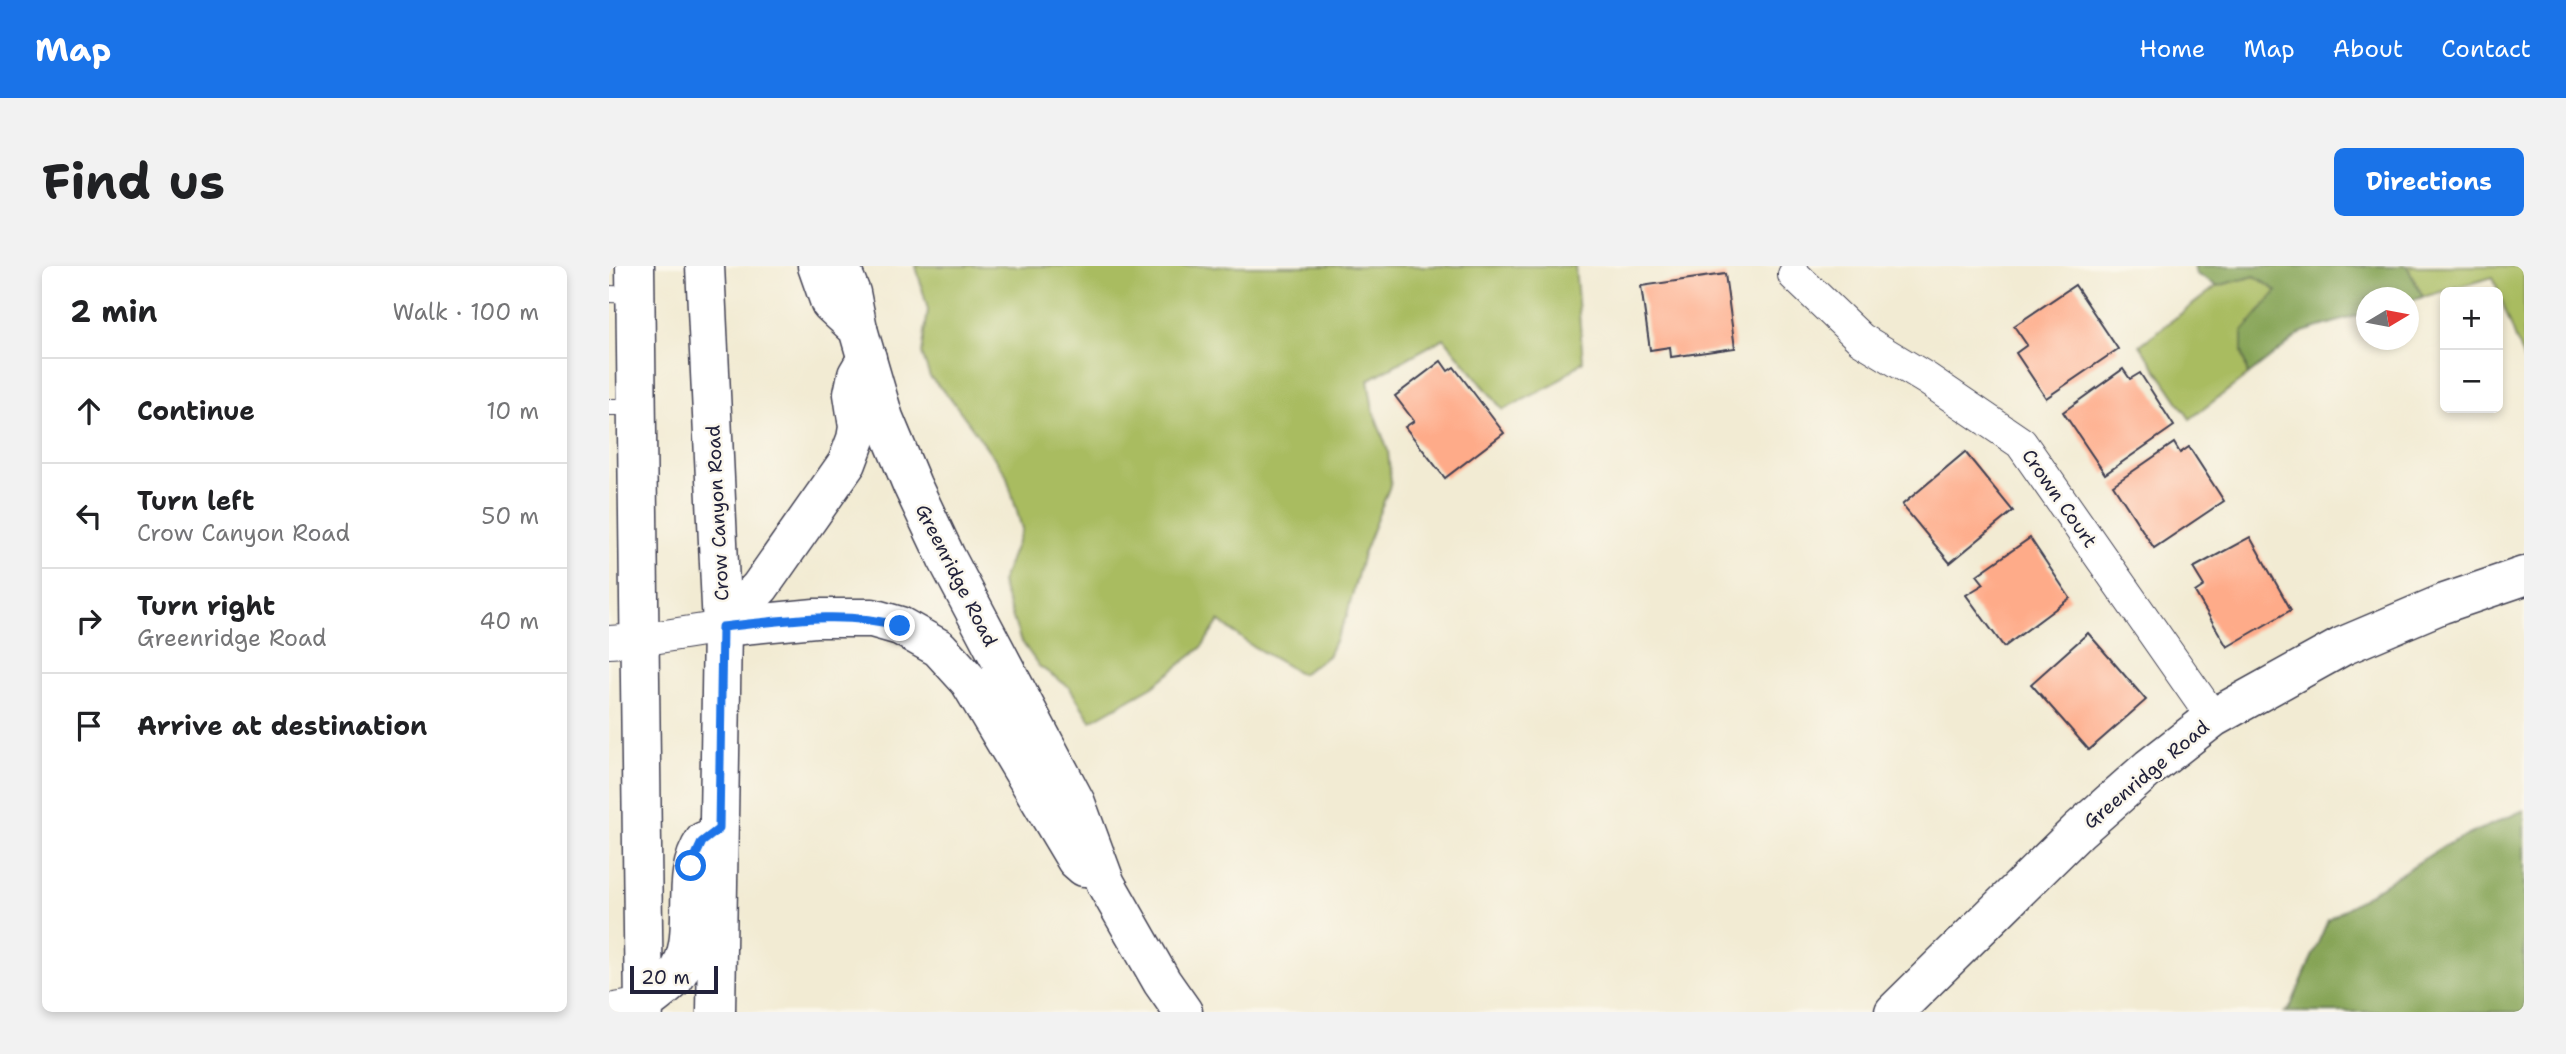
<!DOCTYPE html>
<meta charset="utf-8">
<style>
body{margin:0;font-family:"Shantell Sans",sans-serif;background:#f2f2f2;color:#202124}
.controls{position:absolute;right:21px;top:21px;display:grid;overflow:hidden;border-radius:10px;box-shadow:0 4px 10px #0003}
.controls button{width:63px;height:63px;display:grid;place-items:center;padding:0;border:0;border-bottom:2px solid #e0e0e0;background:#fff;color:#202124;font:35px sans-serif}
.compass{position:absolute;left:1747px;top:21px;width:63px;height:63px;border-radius:50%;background:#fff;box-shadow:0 4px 10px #0003;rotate:80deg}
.scale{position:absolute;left:21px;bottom:18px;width:88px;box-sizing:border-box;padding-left:7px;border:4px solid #22223b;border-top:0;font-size:19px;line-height:24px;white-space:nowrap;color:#22223b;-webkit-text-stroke:5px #fbf7ec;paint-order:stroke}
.stop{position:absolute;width:21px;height:21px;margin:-16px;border:5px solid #1a73e8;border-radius:50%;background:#fff}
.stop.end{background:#1a73e8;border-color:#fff;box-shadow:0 2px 7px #0008}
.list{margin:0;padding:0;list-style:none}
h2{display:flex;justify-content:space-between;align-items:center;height:91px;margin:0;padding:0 28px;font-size:30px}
h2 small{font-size:23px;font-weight:400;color:#757577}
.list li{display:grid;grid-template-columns:46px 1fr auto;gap:21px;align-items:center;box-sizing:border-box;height:105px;padding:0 28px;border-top:2px solid #e0e0e0}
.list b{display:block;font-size:26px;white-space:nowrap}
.list p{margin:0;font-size:23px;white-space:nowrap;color:#757577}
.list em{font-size:23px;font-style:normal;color:#757577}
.icon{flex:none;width:38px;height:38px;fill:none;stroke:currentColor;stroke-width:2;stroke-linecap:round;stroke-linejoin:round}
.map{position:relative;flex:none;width:1915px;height:746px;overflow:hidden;border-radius:10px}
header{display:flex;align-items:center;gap:42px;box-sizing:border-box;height:98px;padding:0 35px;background:#1a73e8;color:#fff}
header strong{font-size:33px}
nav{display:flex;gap:38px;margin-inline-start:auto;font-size:24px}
.intro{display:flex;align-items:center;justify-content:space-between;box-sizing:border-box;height:168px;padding:0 42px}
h1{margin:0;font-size:49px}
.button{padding:18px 32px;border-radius:10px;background:#1a73e8;color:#fff;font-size:24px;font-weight:700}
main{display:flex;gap:42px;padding:0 42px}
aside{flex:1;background:#fff;border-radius:10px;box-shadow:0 4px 10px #0003}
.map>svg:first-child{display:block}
.green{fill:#a9bc60;stroke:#666f4e;stroke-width:2}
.forest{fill:#86a456;stroke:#546348;stroke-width:2}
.building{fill:#feab89}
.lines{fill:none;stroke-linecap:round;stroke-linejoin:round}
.service-casing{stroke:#414052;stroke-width:18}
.minor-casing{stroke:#414052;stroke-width:34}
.tertiary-casing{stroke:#414052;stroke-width:41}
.secondary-casing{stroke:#414052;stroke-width:41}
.service{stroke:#fff;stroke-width:16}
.minor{stroke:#fff;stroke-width:32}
.tertiary{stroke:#fff;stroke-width:38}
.secondary{stroke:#fff;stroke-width:38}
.route{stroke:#1a73e8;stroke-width:9}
.labels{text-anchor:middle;stroke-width:5;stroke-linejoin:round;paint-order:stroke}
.street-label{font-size:19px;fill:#22223b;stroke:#fbf7ec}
</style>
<header>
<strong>Map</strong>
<nav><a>Home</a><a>Map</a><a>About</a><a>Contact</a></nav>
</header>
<div class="intro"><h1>Find us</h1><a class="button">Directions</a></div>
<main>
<aside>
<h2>2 min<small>Walk · 100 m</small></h2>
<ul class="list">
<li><svg class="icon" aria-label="ahead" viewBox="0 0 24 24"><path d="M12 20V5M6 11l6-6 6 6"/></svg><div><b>Continue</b></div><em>10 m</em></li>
<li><svg class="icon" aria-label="left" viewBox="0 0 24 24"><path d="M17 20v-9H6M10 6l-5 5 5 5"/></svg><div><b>Turn left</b><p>Crow Canyon Road</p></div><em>50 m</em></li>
<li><svg class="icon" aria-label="right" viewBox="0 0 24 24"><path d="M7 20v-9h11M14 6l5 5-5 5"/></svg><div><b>Turn right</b><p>Greenridge Road</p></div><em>40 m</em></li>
<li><svg class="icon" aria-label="arrive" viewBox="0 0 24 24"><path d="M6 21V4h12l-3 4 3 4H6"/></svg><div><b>Arrive at destination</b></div></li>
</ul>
</aside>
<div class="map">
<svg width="1915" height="746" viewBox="0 0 1915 746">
<rect width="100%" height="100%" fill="#fbf7ec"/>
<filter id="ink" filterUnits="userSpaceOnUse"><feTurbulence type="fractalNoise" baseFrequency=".0143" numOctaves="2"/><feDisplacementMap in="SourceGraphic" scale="14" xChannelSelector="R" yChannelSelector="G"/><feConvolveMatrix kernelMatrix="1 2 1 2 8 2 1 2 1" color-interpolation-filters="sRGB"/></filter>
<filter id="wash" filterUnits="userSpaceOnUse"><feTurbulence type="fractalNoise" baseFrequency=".00686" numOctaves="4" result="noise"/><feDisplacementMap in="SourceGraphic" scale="28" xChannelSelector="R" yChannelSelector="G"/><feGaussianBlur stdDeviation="1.57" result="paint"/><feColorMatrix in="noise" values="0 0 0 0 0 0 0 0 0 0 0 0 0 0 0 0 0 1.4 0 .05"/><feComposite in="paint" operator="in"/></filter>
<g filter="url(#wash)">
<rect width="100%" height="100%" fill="#f2ebd3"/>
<path class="green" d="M307,0H966L974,95L944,119L894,144L835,72L759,114L764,144L779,185L782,217L754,288L738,349L719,390L692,408L640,378L610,355L592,382L544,420L482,455L460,421L430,400L411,373L392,317L413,263L397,208L343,134L321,111L313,88L319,44Z
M1798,0H1915V95L1884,11L1814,31Z
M1646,10L1668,25L1633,66V85L1639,109L1581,153L1531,79L1608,20Z"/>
<path class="forest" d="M1585,0H1798L1814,31L1800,35V32H1758L1757,47L1694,66L1639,109L1633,85V66L1668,25L1646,10L1608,20L1587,8Z
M1915,544V746H1676L1681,742L1719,654L1837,579Z"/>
<g id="blocks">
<path class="building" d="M1116,8L1126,82L1062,91L1061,81L1041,84L1032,20Z
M1466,19L1509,83L1437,132L1407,87L1418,79L1405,60Z
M832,95L839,105L845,101L895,167L836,212L796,161L805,155L786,130Z
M1514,103L1521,113L1531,107L1565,160L1496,208L1454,146Z
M1565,177L1571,187L1580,181L1615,235L1545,282L1504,219Z
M1356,186L1404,245L1341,297L1293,239Z
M1641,271L1682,344L1618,381L1586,326L1595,320L1584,302Z
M1421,272L1461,332L1395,381L1357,329L1375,318L1368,309Z
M1479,367L1537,434L1480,484L1422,418Z"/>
</g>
</g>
<g filter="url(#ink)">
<use href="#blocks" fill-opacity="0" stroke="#414052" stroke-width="2"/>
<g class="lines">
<defs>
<path id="service" d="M0,28L27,29
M0,141H28"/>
<path id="minor" d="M1185,9L1252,73L1318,113L1412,177L1604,452
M0,376L31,374L113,361
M0,744L35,738"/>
<path id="tertiary" d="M208,0L221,37L249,63L275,152L303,219L337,291L467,537L497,618L553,716L574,746
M113,361L206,352H263L291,360L330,382L360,415L467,594L475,601
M1285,746L1470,564L1540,502L1604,452L1734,380L1833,338L1915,310"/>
<path id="secondary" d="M26,0L35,746
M96,0L113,361L107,746
M231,0L242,27L249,63
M113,361L151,321L238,197L247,173L249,161L244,128L248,109L258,92
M35,738C44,730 57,722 65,713C96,672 67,616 95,575"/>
</defs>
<use href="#service" class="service-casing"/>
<use href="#minor" class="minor-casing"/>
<use href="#tertiary" class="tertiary-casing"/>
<use href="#secondary" class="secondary-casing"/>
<use href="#service" class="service"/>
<use href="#minor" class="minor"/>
<use href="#tertiary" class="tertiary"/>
<use href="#secondary" class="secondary"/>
</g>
</g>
<g class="lines" filter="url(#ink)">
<path class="route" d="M82,600L93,576L110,563L113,361C172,355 233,344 291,360"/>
</g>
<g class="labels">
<g class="street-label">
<text transform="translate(1451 232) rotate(55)" y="7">Crown Court</text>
<text transform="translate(108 247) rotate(-93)" y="7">Crow Canyon Road</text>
<text transform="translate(348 309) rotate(63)" y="7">Greenridge Road</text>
<text transform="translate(1537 508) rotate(-40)" y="7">Greenridge Road</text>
</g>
</g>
</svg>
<div class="controls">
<button>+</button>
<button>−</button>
</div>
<svg class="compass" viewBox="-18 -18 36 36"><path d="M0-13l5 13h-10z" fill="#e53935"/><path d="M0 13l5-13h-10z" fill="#757577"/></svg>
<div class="scale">20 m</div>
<div class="stop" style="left:82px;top:600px"></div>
<div class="stop end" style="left:291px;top:360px"></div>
</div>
</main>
